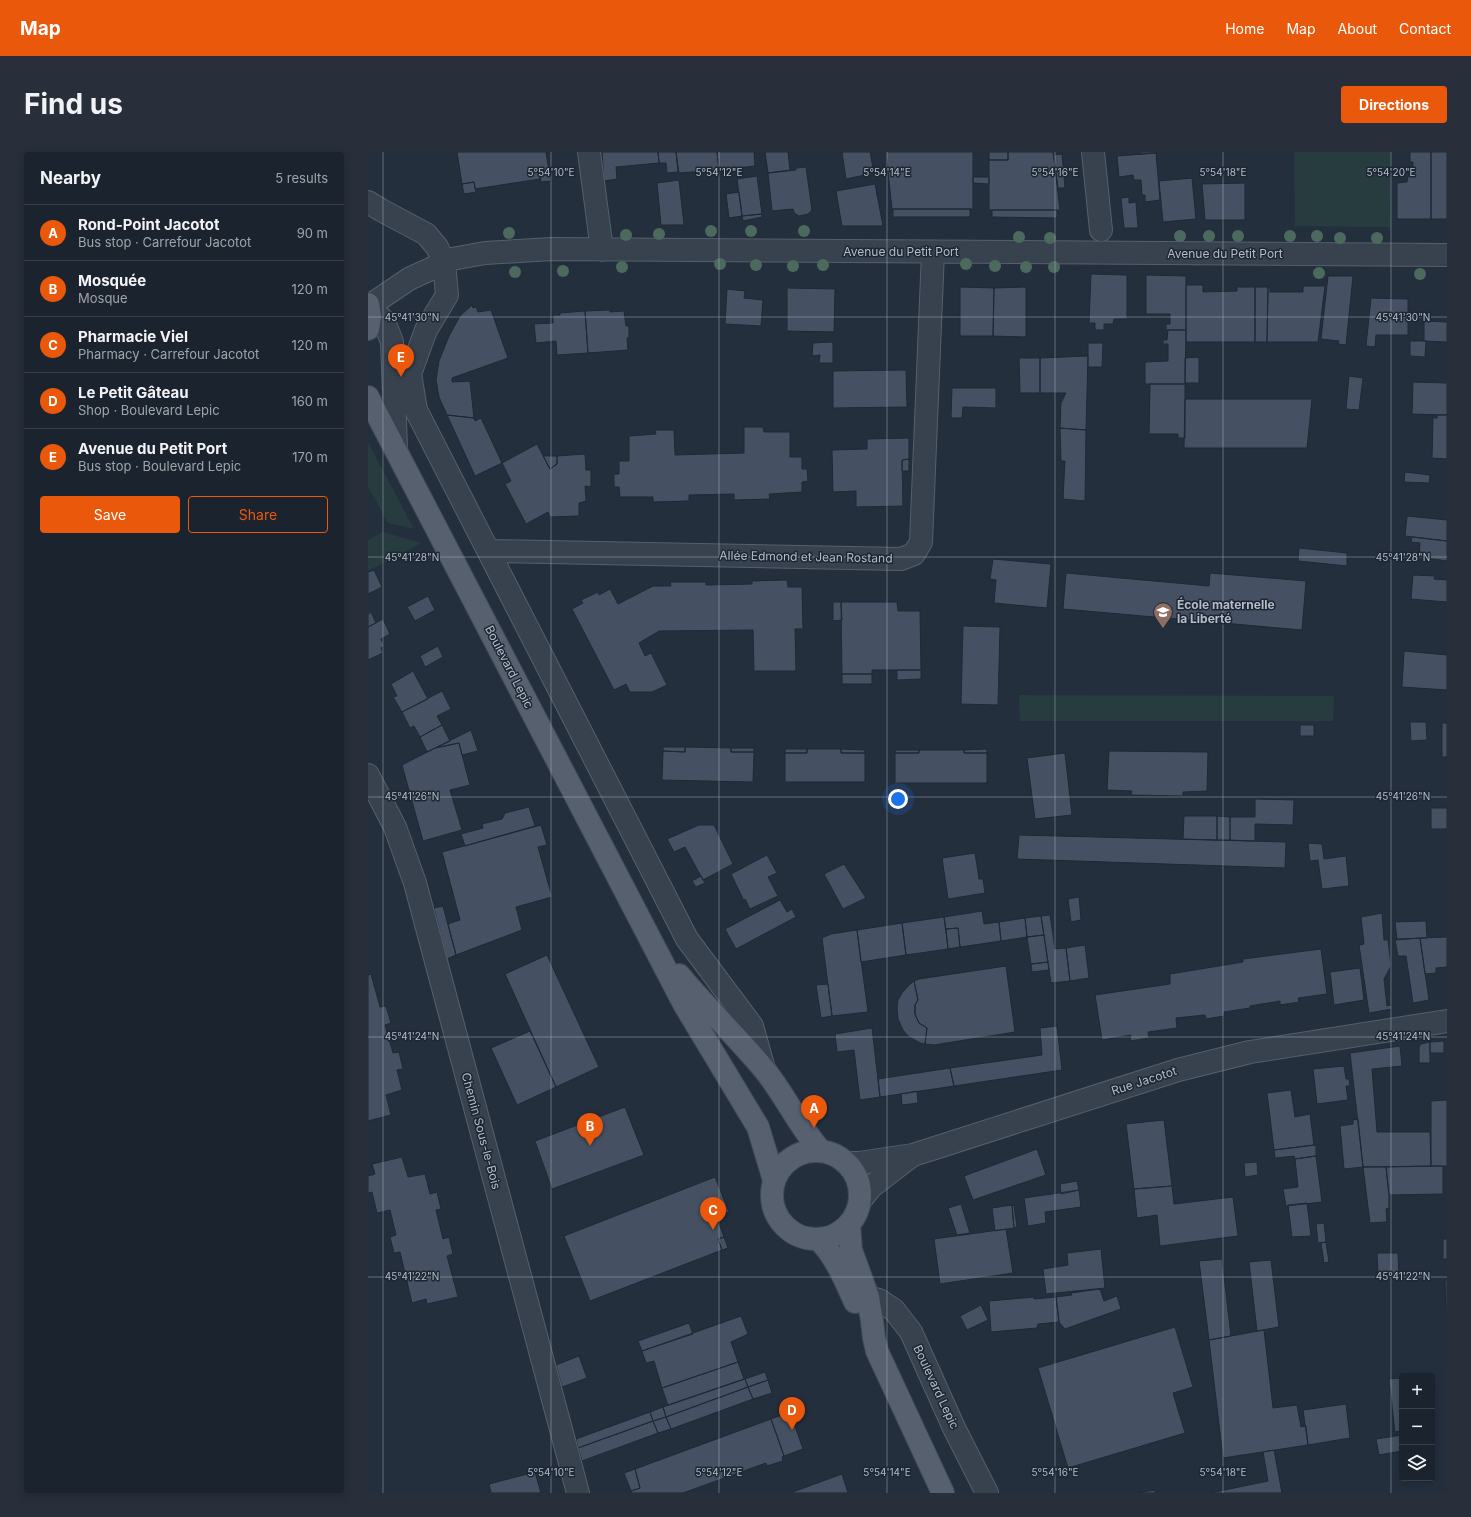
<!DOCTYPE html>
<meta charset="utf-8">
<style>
body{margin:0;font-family:Inter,sans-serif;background:#282f3a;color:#f1f3f6}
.controls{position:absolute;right:12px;bottom:12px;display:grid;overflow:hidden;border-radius:4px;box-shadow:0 2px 10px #0003}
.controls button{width:36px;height:36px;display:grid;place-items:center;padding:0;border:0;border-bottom:1px solid #39404a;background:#1b232e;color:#f1f3f6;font:20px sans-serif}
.you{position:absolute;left:530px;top:647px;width:14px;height:14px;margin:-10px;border:3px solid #fff;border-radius:50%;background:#1a73e8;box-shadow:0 0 0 6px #1a73e833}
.badge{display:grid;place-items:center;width:26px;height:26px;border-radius:50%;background:#ea580c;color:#fff;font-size:13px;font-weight:700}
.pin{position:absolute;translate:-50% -33px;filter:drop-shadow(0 1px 2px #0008)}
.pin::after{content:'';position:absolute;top:21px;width:14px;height:12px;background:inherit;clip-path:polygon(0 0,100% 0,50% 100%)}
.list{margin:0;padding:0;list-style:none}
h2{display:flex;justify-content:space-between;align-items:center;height:52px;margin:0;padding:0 16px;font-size:17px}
h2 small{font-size:13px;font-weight:400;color:#a0a4aa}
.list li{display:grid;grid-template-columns:26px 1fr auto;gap:12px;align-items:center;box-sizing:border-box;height:56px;padding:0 16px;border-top:1px solid #39404a}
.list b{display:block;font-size:15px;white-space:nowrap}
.list p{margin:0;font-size:13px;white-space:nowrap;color:#a0a4aa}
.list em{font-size:13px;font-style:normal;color:#a0a4aa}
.actions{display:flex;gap:8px;padding:12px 16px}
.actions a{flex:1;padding:9px 0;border:1px solid #ea580c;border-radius:4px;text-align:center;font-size:14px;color:#ea580c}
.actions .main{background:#ea580c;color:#fff}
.icon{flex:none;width:22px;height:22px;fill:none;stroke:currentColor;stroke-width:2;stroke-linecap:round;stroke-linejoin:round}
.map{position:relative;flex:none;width:1079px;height:1341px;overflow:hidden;border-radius:4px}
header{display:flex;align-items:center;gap:24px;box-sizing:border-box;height:56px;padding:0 20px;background:#ea580c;color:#fff}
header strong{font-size:19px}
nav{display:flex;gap:22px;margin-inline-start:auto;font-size:14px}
.intro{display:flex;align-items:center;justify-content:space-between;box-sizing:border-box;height:96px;padding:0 24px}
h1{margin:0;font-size:28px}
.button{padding:10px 18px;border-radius:4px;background:#ea580c;color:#fff;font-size:14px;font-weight:700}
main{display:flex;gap:24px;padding:0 24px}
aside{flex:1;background:#1b232e;border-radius:4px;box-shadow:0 2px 10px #0003}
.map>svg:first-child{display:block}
.green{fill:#263c3f}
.building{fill:#455162;stroke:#1f2835}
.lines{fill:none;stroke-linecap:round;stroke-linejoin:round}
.minor-casing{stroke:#565f6c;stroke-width:24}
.major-casing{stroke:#414a57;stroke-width:24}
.minor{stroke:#38414e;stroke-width:22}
.major{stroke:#56606e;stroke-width:22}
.tree{fill:#4b6a5d}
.ticks{fill:none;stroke:#b4bcc9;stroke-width:1;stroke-opacity:0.45}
.labels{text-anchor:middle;stroke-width:3;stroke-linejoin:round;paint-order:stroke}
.street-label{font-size:12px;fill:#b4bcc9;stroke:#1d2633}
.poi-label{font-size:12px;font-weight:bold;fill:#b4bcc9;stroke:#1d2633;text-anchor:start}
.ticks-label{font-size:10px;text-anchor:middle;fill:#b4bcc9;stroke:#1d2633;stroke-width:3;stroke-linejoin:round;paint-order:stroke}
</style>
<header>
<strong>Map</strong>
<nav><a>Home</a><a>Map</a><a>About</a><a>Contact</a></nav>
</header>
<div class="intro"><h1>Find us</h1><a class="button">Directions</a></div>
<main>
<aside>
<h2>Nearby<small>5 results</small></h2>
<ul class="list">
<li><span class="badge">A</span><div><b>Rond-Point Jacotot</b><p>Bus stop · Carrefour Jacotot</p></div><em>90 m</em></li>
<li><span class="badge">B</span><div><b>Mosquée</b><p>Mosque</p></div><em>120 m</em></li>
<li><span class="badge">C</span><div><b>Pharmacie Viel</b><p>Pharmacy · Carrefour Jacotot</p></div><em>120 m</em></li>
<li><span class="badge">D</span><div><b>Le Petit Gâteau</b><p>Shop · Boulevard Lepic</p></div><em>160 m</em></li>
<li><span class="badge">E</span><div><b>Avenue du Petit Port</b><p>Bus stop · Boulevard Lepic</p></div><em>170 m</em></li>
</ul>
<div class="actions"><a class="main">Save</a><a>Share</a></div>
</aside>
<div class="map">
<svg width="1079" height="1341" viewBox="0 0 1079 1341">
<rect width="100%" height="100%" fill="#242f3e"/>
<path class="green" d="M926,0H1022L1023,75L927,74Z
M0,290L46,377L20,371L0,335Z
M15,380L53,391L0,419V388Z
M651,543L966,544L965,569H652Z"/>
<path class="building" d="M89,0H178L181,19L171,20L172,27L107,37L106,30L94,32Z
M234,0H290L291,11L248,15L249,27L236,29Z
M290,0H308L310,20L299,21L298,11H291Z
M308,0H349L351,18L311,21Z
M349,0H386L387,14L351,18Z
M397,0H420L422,18L400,21Z
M474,0H502L506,21L478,27Z
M518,0H605V57H524Z
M621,0H640V8H621Z
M640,0H685L692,58H621V8H640Z
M772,0H788V1L772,2Z
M1042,0H1063V67H1029V31L1039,30L1040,24L1045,23V10H1042Z
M1063,0H1079V67H1063Z
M788,1L792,48L777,50V43H774L773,28H766L765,23L751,25L749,4Z
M694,2L697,36H690L686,3Z
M438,15L444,58L440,62L431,64L426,61L425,57L404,59L400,21L428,18V16Z
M181,19L183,29L173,30L171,20Z
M389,24L394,62L374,64L369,27Z
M605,25H621V32L605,31Z
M824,26L828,67L795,70L791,29Z
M311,28L316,73H293L289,31Z
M106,30L108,40L96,42L94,32Z
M877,31V68H837L834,32Z
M507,32L515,74H474L468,39Z
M371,40L374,64L361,66L358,42Z
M761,45V51L768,50L770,76H756L753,46Z
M525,57H602V65H525Z
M624,58H689V66L624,65Z
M394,62V65L375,69L374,64Z
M723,122L759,123V167H746L745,172H736V178H727V171H721Z
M778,123L818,124V178H798V172H802V162H778Z
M960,124H985L978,193L970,192L971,189L953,187Z
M818,133H835V140L869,139V135H887V190H818Z
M935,134H957L950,190H899L900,135L902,136V140H935Z
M592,135L626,136L625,184H592Z
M658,135V185L625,184L626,136Z
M887,135H900L899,190H887Z
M419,136L467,137L466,180L419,179Z
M359,137L377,139L376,146L395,148L393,174L357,172Z
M1003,146L1040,147V183H1008L1007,195L998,194Z
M104,153L105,156L108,155L110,160L123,158L140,206L84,226V230L102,229L106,266L79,263L71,245L68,228L71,209L81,184L92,164Z
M242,158V160L256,159L258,174H261V186H259L260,198L220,201L217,159Z
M217,159L220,201L189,203L188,189L168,191L166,172L185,171V163H192V161Z
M1056,169L1079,170V190L1056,189Z
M800,178H818L817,232H777V210L800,209V192H795V188H799Z
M1042,189H1058L1057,205L1042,204Z
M465,190V211H451L452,203L444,204L445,191Z
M720,191H735L734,215H720Z
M720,204L718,278L692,276L693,251L698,241H672V206Z
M831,205V231H817V206Z
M651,206H672V241H652Z
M538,218L539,255L465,256V219Z
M981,224L995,226L991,258L978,257Z
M1045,230L1079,231V263L1044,262Z
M782,232H817V286H810V282H781Z
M584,236H628V256L595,255L594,266H583Z
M817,247H944L939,296H816Z
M79,263L106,266L107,269L113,266L134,311L107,324Z
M1069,263H1079V307L1064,306L1065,266H1069Z
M376,275H395L396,280H422V305H434V317H439L440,329L434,330V340L401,342L402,347L366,348V342L321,343V349L285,350V345H252L251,335H246V322H251V309H261V284L288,282L287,278H306L307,303L376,301Z
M692,276L718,278L717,349L695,347L697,309H693Z
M541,286V307L534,308L535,354L488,355V339L465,340L464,298L499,297V287Z
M169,292L182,317L189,312V304L217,302L218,318H223V335L217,334L218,349L211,351V364L182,365L180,360L158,372L137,332L143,329L134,311Z
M175,304H189V312L182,317Z
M541,307V319H534V308Z
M1037,320L1062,323L1061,331L1036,330Z
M1039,364L1079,368V389L1037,384Z
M1044,385L1079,389V409L1051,405L1052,391L1043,390Z
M931,396L979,401V414L930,409Z
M625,407L683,412L679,456L626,451L628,428L622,427Z
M6,418L14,435L0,442V420Z
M698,421L841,434L842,421L938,429L934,478L695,457Z
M1045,423L1067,424L1066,427L1079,428V450L1043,447Z
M419,428L420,435H434L435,477H427L428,519H386L385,478L291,479L271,491L277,504L283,501L299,533L284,540H262L258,532L246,538L204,457L215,451L213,448L230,440L231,443L242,437L250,452L285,434H303L302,430H338V433L384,432V429Z
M60,444L67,458L47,469L39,455Z
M465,450H473L474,468L465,469Z
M473,450H529L530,459H552L553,518H504V522H474Z
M3,460L8,471L0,475V462Z
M15,467L22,482L13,487L16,494L13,496L15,501L0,508V475Z
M595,474L632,475L630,553L593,552Z
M70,494L75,505L57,515L52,504Z
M1036,499L1079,503V538L1034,535Z
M529,518H553V527L529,528Z
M45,519L60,547L34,560L25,545L29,544L23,532Z
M474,522H504V532H474Z
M74,539L83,557L69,564L74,573L52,585L46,574L42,576L34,560Z
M1042,570H1058L1059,588L1043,589Z
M1074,571H1079V605H1074Z
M74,573L82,589L59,600L52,585Z
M932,573H946V584H932Z
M103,578L110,599L94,603L91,591L67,596Z
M91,591L102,633L82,638L94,678L55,689L34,613L67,596Z
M295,595H317V600L295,599Z
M317,595L363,596V600H386L385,630L294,628L295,599L317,600Z
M363,596H386V600H363Z
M417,597H439V601H417Z
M439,597H473V601H497V630H417V601H439Z
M473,597L497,598V601H473Z
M619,597V601H596V598Z
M527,598H551V601H527Z
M551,598H596V601H619V631H527V601H551Z
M741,599L840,600L839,639L815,640V644L763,643L764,639L739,638Z
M697,601L704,663L667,667L659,606Z
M887,647L926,648L925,673L887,672V689L862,688V665H887Z
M161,655L167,674L97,694L93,682L115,676L114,672L134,667L137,661Z
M1063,656H1079V677H1063Z
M816,664H849V688L815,687Z
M849,664L862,665V688H849Z
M173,673L179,693L170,695L184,745L148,755L154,778L88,803L80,772L92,768L74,700Z
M331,673H346L365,712L335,728L317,695L306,700L299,687Z
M651,683L918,690L917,716L649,707Z
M940,691L954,692L956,707L978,704L981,734L954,737L950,708L942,709Z
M607,701L611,727H615L617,741L580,747L574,706Z
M399,703L409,721L400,725L410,744L382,757L377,747L376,749L363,722Z
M476,712L498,746L475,757L456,722Z
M333,724L337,731L328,735L324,729Z
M711,745L713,768L703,770L700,747Z
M412,748L419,760L424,757L428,765L368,797L357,777Z
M75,754L88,803L79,807L66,756Z
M614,759L616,772L631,770L633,789L592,795L590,776L578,777L576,765Z
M1014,761L1016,788H1020L1023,814L1016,827L1019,854L1023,853L1024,857L1001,861L991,793L996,792L993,765Z
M682,763L687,797L698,796L702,829L683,831L673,764Z
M673,764L676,783L659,785L657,766Z
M576,765L580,797L538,803L534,771Z
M657,766L659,785L633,789L631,770Z
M1058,769L1059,786L1029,787L1027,770Z
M534,771L538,803L493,810L489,778Z
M590,776L592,795L580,797L578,777Z
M489,778L500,860L464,864L454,786L463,782Z
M676,783L680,810L663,812L659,785Z
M1079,785V815L1068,816V821L1057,822L1052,786Z
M1052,786L1061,848L1045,851L1038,804H1030L1027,788Z
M717,793L721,826L702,829L698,796Z
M953,797L959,842L930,846L931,850L912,853V849L882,854V856L856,860V864L838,867L837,863L808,866L809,876L780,880L781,886L762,889L763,883L734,888L727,843L802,832V822L875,810V807Z
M179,803L231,915L188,935L137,822Z
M680,810L681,818L664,820L663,812Z
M638,814L647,880L566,893L557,892L559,876L551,871L547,862V853L550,848L546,829L551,827Z
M992,816L996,848L966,853L962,820Z
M3,822L12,855L18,854L23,871L17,873L25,901L31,900L35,917L29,918L34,938L18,943L23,963L0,969V823Z
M546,829L550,848L547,853V862L551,871L559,876L557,892L552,891L540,884L535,878L530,867L529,856L530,848L534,841L542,832Z
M460,832L464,864L453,866L448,833Z
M689,874L694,918L586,934L582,916L674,903L672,876Z
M504,876L512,945L492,948L486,898L469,900L467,882Z
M162,879L188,935L149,953L123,896Z
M1076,889V901H1062V890Z
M1062,890V911H1051V895L1053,892Z
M1032,894L1034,914L1004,917L1009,980H1062L1063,1014L995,1015L982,901Z
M976,914L978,927H981L982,934H978L980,948L949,952L945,917Z
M582,916L586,934L512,945L510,927Z
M923,938L927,965L942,962L946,993L906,998L899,941Z
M549,939L550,951L534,953L533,942Z
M1079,948V1014H1063V949Z
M257,955L276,1003L184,1037L167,989Z
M990,967L995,1015L976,1017L972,974L985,972V968Z
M796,968L804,1034L766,1037L758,972Z
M946,993L948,994V1004L927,1007L926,1004L907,1006L906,998Z
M669,997L678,1023L605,1048L596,1024Z
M948,1004L954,1050L918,1054L915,1037L930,1035L927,1007Z
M34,1005L40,1025L57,1022L62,1042L69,1040L73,1057L68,1058L75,1087L81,1085L85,1102L79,1104L90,1145L59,1152L58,1147L44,1151L32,1100L26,1101L22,1085L28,1083L22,1058L9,1061L4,1040L0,1041V1024L7,1022L4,1012Z
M889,1010L890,1023L877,1025L876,1011Z
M1075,1014V1042L1021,1043L1018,1015Z
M995,1015H1018L1021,1043V1056L1018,1057L1019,1070L1002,1071Z
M347,1025L361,1060L348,1064L356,1085L350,1087L354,1098L222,1149L196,1084Z
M709,1029L711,1038L693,1042L692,1032Z
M804,1034L806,1052L865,1045L870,1084L792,1094L789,1063L769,1066L766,1037Z
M711,1038L713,1055L677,1060L678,1071L660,1074L656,1046Z
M939,1051L943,1084L924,1085L920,1053Z
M593,1052L602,1081L589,1083L580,1056Z
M644,1053L646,1076L627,1079L624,1056Z
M644,1053H646L649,1075L646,1076Z
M956,1071L958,1090L950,1091L948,1072Z
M638,1077L645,1121L572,1132L566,1087Z
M356,1085L360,1096L354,1098L350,1087Z
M1075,1087H1079V1107H1075Z
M958,1090L961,1110L956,1111L953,1091Z
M733,1097L737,1136L678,1142L675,1117L700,1113L699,1101Z
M1009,1101H1030L1031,1124H1010Z
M854,1107L863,1184L841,1188L831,1109Z
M903,1108L911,1175L889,1179L881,1110Z
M1077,1128H1079V1160H1078Z
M732,1137L736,1149L749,1144L753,1157L697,1177L691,1170L688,1145L704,1143L703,1141Z
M666,1145V1147L688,1145L691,1170L670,1172L669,1176L623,1180L621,1149Z
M613,1153L620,1168L599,1178L592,1164Z
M373,1164L380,1182L363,1190L370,1210L294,1236L286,1209L278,1211L274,1199Z
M321,1171L325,1182L274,1199L270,1189Z
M807,1175L825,1235L805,1241L817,1281L700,1316L670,1216Z
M896,1178L905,1256L929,1253L933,1275L938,1274L940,1293L855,1306L841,1188Z
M211,1204L219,1226L194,1235L188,1213Z
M370,1210L376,1227L300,1253L294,1236Z
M397,1220L400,1228L380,1235L377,1227Z
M1034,1226V1279L1027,1280L1021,1227Z
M377,1227L380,1235L298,1265L295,1255Z
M400,1228L404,1241L385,1247L380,1235Z
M380,1235L385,1247L303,1277L298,1265Z
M978,1252L982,1286L940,1293L935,1258Z
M295,1255L298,1265L285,1269L282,1260Z
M282,1260L285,1269L210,1296L208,1287Z
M422,1260L435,1297L416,1304L403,1267Z
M298,1265L303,1277L290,1281L285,1269Z
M403,1267L416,1304L414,1305L415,1309L399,1314L398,1311L315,1341H264L263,1339L272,1336L267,1317Z
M285,1269L290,1281L214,1309L210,1296Z
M1034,1283V1299L1011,1303L1008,1287Z
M906,1298L914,1341H842L900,1329L895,1300Z
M267,1317L272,1336L263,1339L256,1321Z
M167,1320L173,1341H118L123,1340L121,1332Z
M474,1322L480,1341H422Z
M787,1338V1341H769Z"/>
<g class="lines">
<defs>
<path id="minor" d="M221,0L234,98
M725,0L733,78
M0,50L13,58L58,82L69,95L76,110L79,143L58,178L42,222L48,258L319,787L384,874L396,917
M28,296L24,190L16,169L1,154L41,127L84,107L117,101L184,97L1079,103
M121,399L533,407L546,402L553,390L565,100
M0,623L27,675L47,731L210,1341
M478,1011H491L545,1003L810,918L882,900L1079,869
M492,1049L503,1035L542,1005
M500,1145L511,1148L526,1158L543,1180L586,1276L619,1341"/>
<path id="major" d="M0,152L2,165L0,177
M0,245L316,852L390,975L406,1028
M311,823C338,855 368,884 395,916C417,942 430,974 453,999
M404 1043a44 44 0 1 1 88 0a44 44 0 1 1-88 0Z
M481,1072L483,1098L500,1145L504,1169L506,1186L509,1199L575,1341
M451,1088C468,1105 477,1128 487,1150"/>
</defs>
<use href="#minor" class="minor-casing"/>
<use href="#major" class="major-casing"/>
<use href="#minor" class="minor"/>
<use href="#major" class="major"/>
</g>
<g class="tree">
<circle cx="343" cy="79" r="6"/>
<circle cx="383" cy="79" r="6"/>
<circle cx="436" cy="79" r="6"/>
<circle cx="141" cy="81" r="6"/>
<circle cx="291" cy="82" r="6"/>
<circle cx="258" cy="83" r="6"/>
<circle cx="812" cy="84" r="6"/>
<circle cx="841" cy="84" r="6"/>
<circle cx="870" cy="84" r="6"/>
<circle cx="922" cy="84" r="6"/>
<circle cx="949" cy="84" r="6"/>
<circle cx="651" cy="85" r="6"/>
<circle cx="682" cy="86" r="6"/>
<circle cx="972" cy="86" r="6"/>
<circle cx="1009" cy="86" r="6"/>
<circle cx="352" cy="112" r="6"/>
<circle cx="598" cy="112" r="6"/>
<circle cx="388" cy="113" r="6"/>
<circle cx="455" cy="113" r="6"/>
<circle cx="425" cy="114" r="6"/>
<circle cx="627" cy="114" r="6"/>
<circle cx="254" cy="115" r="6"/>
<circle cx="658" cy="115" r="6"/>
<circle cx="686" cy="115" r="6"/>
<circle cx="195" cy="119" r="6"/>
<circle cx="147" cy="120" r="6"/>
<circle cx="951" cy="121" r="6"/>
<circle cx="1052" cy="122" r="6"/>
</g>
<path class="ticks" d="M15,0V1341M183,0V1341M351,0V1341M519,0V1341M687,0V1341M855,0V1341M1023,0V1341M0,165H1079M0,405H1079M0,645H1079M0,885H1079M0,1125H1079"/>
<defs>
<symbol id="school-pin" viewBox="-11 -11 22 30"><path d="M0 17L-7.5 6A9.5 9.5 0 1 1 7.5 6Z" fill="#8d6e63" stroke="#1d2633"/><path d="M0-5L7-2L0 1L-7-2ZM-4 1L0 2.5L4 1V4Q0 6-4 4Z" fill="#fff"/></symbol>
</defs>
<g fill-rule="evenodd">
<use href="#school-pin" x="784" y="449" width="22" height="30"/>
</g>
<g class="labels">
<g class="street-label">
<text x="533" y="104">Avenue du Petit Port</text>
<text x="857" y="106">Avenue du Petit Port</text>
<text transform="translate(438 405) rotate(1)" y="4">Allée Edmond et Jean Rostand</text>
<text transform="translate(141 515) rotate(63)" y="4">Boulevard Lepic</text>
<text transform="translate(776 929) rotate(-18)" y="4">Rue Jacotot</text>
<text transform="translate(113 979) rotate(75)" y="4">Chemin Sous-le-Bois</text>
<text transform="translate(568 1235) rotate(65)" y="4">Boulevard Lepic</text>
</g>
<g class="poi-label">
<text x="809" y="457">École maternelle<tspan x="809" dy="14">la Liberté</tspan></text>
</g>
</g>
<g class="ticks-label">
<text x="183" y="24">5°54'10"E</text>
<text x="351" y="24">5°54'12"E</text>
<text x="519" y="24">5°54'14"E</text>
<text x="687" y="24">5°54'16"E</text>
<text x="855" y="24">5°54'18"E</text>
<text x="1023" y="24">5°54'20"E</text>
<text x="44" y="169">45°41'30"N</text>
<text x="1035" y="169">45°41'30"N</text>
<text x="44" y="409">45°41'28"N</text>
<text x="1035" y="409">45°41'28"N</text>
<text x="44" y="648">45°41'26"N</text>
<text x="1035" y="648">45°41'26"N</text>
<text x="44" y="888">45°41'24"N</text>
<text x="1035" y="888">45°41'24"N</text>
<text x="44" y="1128">45°41'22"N</text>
<text x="1035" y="1128">45°41'22"N</text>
<text x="183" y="1324">5°54'10"E</text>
<text x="351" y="1324">5°54'12"E</text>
<text x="519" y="1324">5°54'14"E</text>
<text x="687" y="1324">5°54'16"E</text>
<text x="855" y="1324">5°54'18"E</text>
</g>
</svg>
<div class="controls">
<button>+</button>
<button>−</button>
<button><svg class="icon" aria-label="layers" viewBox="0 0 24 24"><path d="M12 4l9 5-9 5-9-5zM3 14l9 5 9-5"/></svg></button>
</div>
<div class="you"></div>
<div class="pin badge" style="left:446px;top:976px">A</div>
<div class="pin badge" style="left:222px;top:994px">B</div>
<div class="pin badge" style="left:345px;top:1078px">C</div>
<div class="pin badge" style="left:424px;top:1278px">D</div>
<div class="pin badge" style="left:33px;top:225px">E</div>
</div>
</main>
